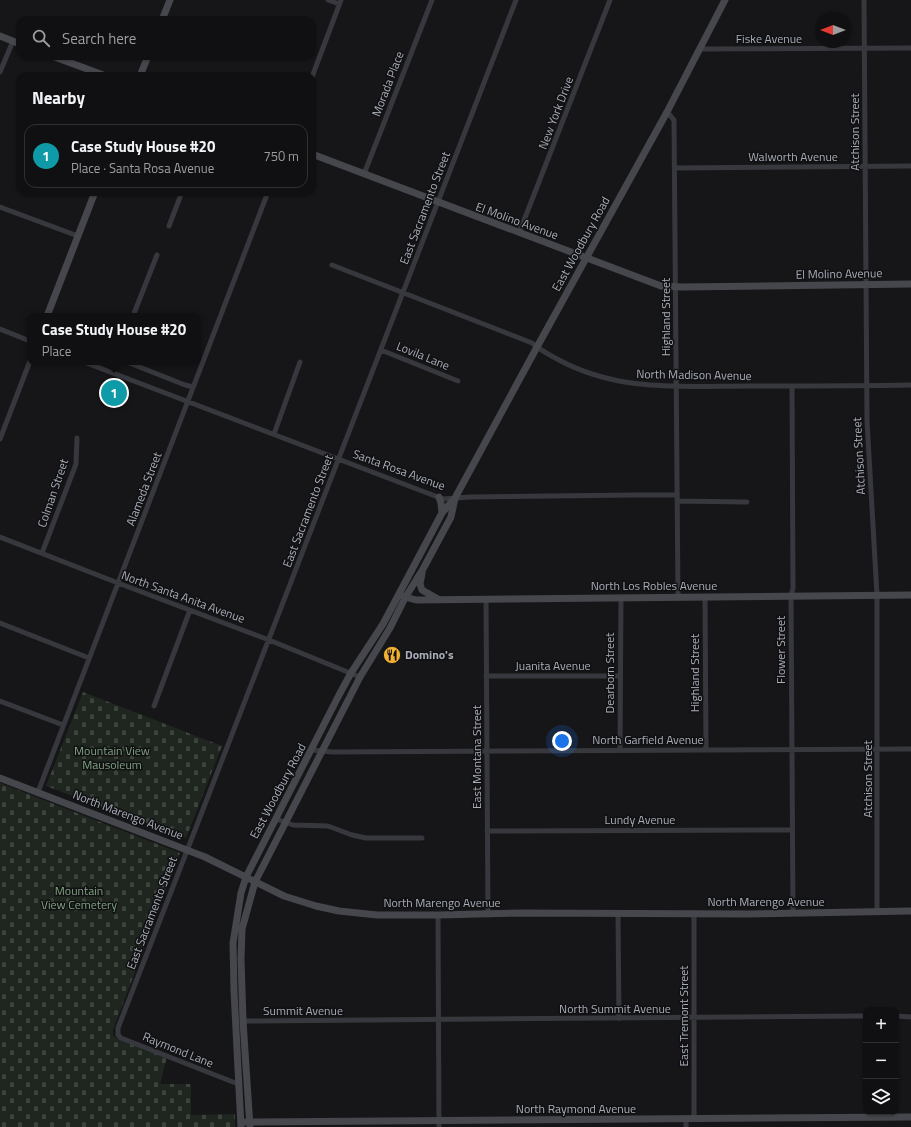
<!DOCTYPE html>
<meta charset="utf-8">
<style>
body{margin:0;font-family:"Titillium Web",sans-serif;background:#19191b;color:#f1f3f6}
.controls{position:absolute;right:12px;bottom:12px;display:grid;overflow:hidden;border-radius:8px;box-shadow:0 1px 3px #0004}
.controls button{width:36px;height:36px;display:grid;place-items:center;padding:0;border:0;border-bottom:1px solid #303032;background:#101012;color:#f1f3f6;font:20px sans-serif}
.compass{position:absolute;left:815px;top:12px;width:36px;height:36px;border-radius:50%;background:#101012;box-shadow:0 1px 3px #0004;rotate:270deg}
.you{position:absolute;left:562px;top:741px;width:14px;height:14px;margin:-10px;border:3px solid #fff;border-radius:50%;background:#1a73e8;box-shadow:0 0 0 6px #1a73e833}
.badge{display:grid;place-items:center;width:26px;height:26px;border-radius:50%;background:#7c3aed;color:#fff;font-size:13px;font-weight:700}
.pin{position:absolute;translate:-50% -50%;border:2px solid #fff;box-shadow:0 1px 4px #0006}
.popup{position:absolute;left:27px;top:313px;width:174px;height:52px;box-sizing:border-box;display:grid;place-content:center;border-radius:8px;background:#101012;filter:drop-shadow(0 1px 3px #0005);font-size:13px;white-space:nowrap;color:#9c9d9f}
.popup b{font-size:15px;color:#f1f3f6}
.popup::after{content:'';position:absolute;left:50%;top:100%;margin-left:-8px;border:8px solid transparent;border-top-color:#101012}
.list{margin:0;padding:0;list-style:none}
h2{display:flex;justify-content:space-between;align-items:center;height:52px;margin:0;padding:0 16px;font-size:17px}
h2 small{font-size:13px;font-weight:400;color:#9c9d9f}
.list li{display:grid;grid-template-columns:26px 1fr auto;gap:12px;align-items:center;box-sizing:border-box;height:64px;margin:0 8px 8px;padding:0 8px;border:1px solid #303032;border-radius:12px}
.list b{display:block;font-size:15px;white-space:nowrap}
.list p{margin:0;font-size:13px;white-space:nowrap;color:#9c9d9f}
.list em{font-size:13px;font-style:normal;color:#9c9d9f}
.icon{flex:none;width:22px;height:22px;fill:none;stroke:currentColor;stroke-width:2;stroke-linecap:round;stroke-linejoin:round}
.map{position:relative;flex:none;width:911px;height:1127px;overflow:hidden}
.search{position:absolute;background:#101012;box-shadow:0 1px 3px #0004;left:16px;top:16px;width:300px;height:44px;display:flex;align-items:center;gap:10px;box-sizing:border-box;padding:0 14px;border-radius:12px;color:#9c9d9f;font-size:15px}
.panel{position:absolute;background:#101012;box-shadow:0 1px 3px #0004;left:16px;top:72px;width:300px;height:124px;border-radius:12px}
.map>svg:first-child{display:block}
.cemetery{fill:url(#cemetery-stones)}
.lines{fill:none;stroke-linecap:round;stroke-linejoin:round}
.street{stroke:#37383d;stroke-width:5}
.secondary{stroke:#45474d;stroke-width:7}
.labels{text-anchor:middle;stroke-width:3;stroke-linejoin:round;paint-order:stroke}
.street-label{font-size:12px;fill:#a8adb8;stroke:#111113}
.poi-label{font-size:12px;font-weight:bold;fill:#a8adb8;stroke:#111113;text-anchor:start}
.park-label{font-size:12px;fill:#7fa381;stroke:#111113}
</style>
<div class="map">
<svg width="911" height="1127" viewBox="0 0 911 1127">
<defs>
<pattern id="cemetery-stones" width="16" height="16" patternUnits="userSpaceOnUse"><rect width="16" height="16" fill="#1e261f"/><path d="M2 7V4a2 2 0 0 1 4 0v3zM10 15v-3a2 2 0 0 1 4 0v3z" fill="#3c433d"/></pattern>
</defs>
<rect width="100%" height="100%" fill="#161618"/>
<path class="cemetery" d="M83,692L222,746L186,838L46,786Z
M0,783L180,853L113,1030V1035L116,1038L167,1057L160,1084H191V1115L235,1114V1127H0Z"/>
<g class="lines">
<path class="street" d="M328,0L339,4
M864,0L867,421L877,595V911
M699,49L911,48
M0,72L13,41
M312,77L341,0
M667,112L674,120L678,597
M675,168L911,166
M364,174L432,0
M0,207L78,236
M169,226L182,192
M519,233L610,0
M332,265L532,343C540,350 548,354 557,359C619,393 683,386 750,386C804,386 857,386 911,385
M133,316L157,255
M0,329L30,341
M381,350L458,381
M84,362L443,499L470,497L634,495H677
M127,362L185,385L193,387
M792,386L793,588L791,596L793,913
M274,434L300,362
M0,439L30,361
M677,501L747,502
M0,537L118,583L269,640L360,677
M42,553L76,464L77,438
M705,597L706,750
M486,599L488,915
M0,623L89,658
M486,676H620
M0,701L63,725
M154,706L190,610
M313,750L332,752L911,749
M620,750L621,597
M38,792L268,192
M276,819L293,825L328,826L352,835L366,838H422
M487,831L792,830
M618,913L619,1019
M438,915L439,1127
M896,1016L911,1017
M243,1021L866,1016
M239,1084L233,1082L121,1038L118,1035V1028L190,843L516,0
M686,1119V1127
M694,1119V913"/>
<path class="secondary" d="M162,20L170,0
M0,36L20,44
M52,56L106,76
M140,76L148,56
M312,154L661,286L682,287L911,284
M47,316L95,192
M439,497L441,503L442,513
M422,573L420,584L422,590L438,599
M402,596L416,600L911,595
M0,778L205,857L284,896L316,906L339,911L377,915H438L522,913L747,914L911,911
M245,1122L911,1117
M241,1127L234,991L233,943L241,893L246,877L339,695L351,673L383,624L442,513L454,499
M250,1127L243,1021L241,959L242,929L255,882L360,677L390,628L405,598L423,569L451,517L455,498L537,347L667,112L725,0"/>
</g>
<defs>
<symbol id="restaurant-disc" viewBox="-11 -11 22 22"><circle r="9.5" fill="#f2b134" stroke="#111113"/><path d="M-5-6h1v4h1v-4h1v4h1v-4h1v5L-1.5 .5V6h-2V.5L-5-1ZM5-6V6H3V1.5H1.5Q1.5-4 5-6Z" fill="#111"/></symbol>
</defs>
<g fill-rule="evenodd">
<use href="#restaurant-disc" x="382" y="645" width="20" height="20"/>
</g>
<g class="labels">
<g class="street-label">
<text x="769" y="43">Fiske Avenue</text>
<text transform="translate(388 84) rotate(-69)" y="4">Morada Place</text>
<text transform="translate(556 113) rotate(-69)" y="4">New York Drive</text>
<text transform="translate(855 132) rotate(-90)" y="4">Atchison Street</text>
<text x="793" y="161">Walworth Avenue</text>
<text transform="translate(425 208) rotate(-69)" y="4">East Sacramento Street</text>
<text transform="translate(517 221) rotate(20)" y="4">El Molino Avenue</text>
<text transform="translate(581 244) rotate(-61)" y="4">East Woodbury Road</text>
<text transform="translate(839 274) rotate(-1)" y="4">El Molino Avenue</text>
<text transform="translate(666 317) rotate(-90)" y="4">Highland Street</text>
<text transform="translate(423 356) rotate(22)" y="4">Lovila Lane</text>
<text transform="translate(694 375) rotate(1)" y="4">North Madison Avenue</text>
<text transform="translate(859 456) rotate(-93)" y="4">Atchison Street</text>
<text transform="translate(399 470) rotate(20)" y="4">Santa Rosa Avenue</text>
<text transform="translate(144 489) rotate(-69)" y="4">Alameda Street</text>
<text transform="translate(53 493) rotate(-71)" y="4">Colman Street</text>
<text transform="translate(308 511) rotate(-69)" y="4">East Sacramento Street</text>
<text x="654" y="590">North Los Robles Avenue</text>
<text transform="translate(183 597) rotate(20)" y="4">North Santa Anita Avenue</text>
<text transform="translate(781 650) rotate(-90)" y="4">Flower Street</text>
<text x="553" y="670">Juanita Avenue</text>
<text transform="translate(610 673) rotate(-90)" y="4">Dearborn Street</text>
<text transform="translate(695 673) rotate(-90)" y="4">Highland Street</text>
<text x="648" y="744">North Garfield Avenue</text>
<text transform="translate(477 757) rotate(-90)" y="4">East Montana Street</text>
<text transform="translate(868 779) rotate(-90)" y="4">Atchison Street</text>
<text transform="translate(278 791) rotate(-62)" y="4">East Woodbury Road</text>
<text transform="translate(128 815) rotate(21)" y="4">North Marengo Avenue</text>
<text x="640" y="824">Lundy Avenue</text>
<text x="766" y="906">North Marengo Avenue</text>
<text x="442" y="907">North Marengo Avenue</text>
<text transform="translate(152 913) rotate(-69)" y="4">East Sacramento Street</text>
<text x="615" y="1013">North Summit Avenue</text>
<text x="303" y="1015">Summit Avenue</text>
<text transform="translate(684 1016) rotate(-90)" y="4">East Tremont Street</text>
<text transform="translate(178 1050) rotate(22)" y="4">Raymond Lane</text>
<text x="576" y="1113">North Raymond Avenue</text>
</g>
<g class="poi-label">
<text x="405" y="659">Domino's</text>
</g>
<g class="park-label">
<text x="112" y="755">Mountain View<tspan x="112" dy="14">Mausoleum</tspan></text>
<text x="79" y="895">Mountain<tspan x="79" dy="14">View Cemetery</tspan></text>
</g>
</g>
</svg>
<div class="controls">
<button>+</button>
<button>−</button>
<button><svg class="icon" aria-label="layers" viewBox="0 0 24 24"><path d="M12 4l9 5-9 5-9-5zM3 14l9 5 9-5"/></svg></button>
</div>
<svg class="compass" viewBox="-18 -18 36 36"><path d="M0-13l5 13h-10z" fill="#e53935"/><path d="M0 13l5-13h-10z" fill="#9c9d9f"/></svg>
<div class="you"></div>
<div class="pin badge" style="left:114px;top:393px;background:#0f9aa8">1</div>
<div class="popup"><b>Case Study House #20</b>Place</div>
<div class="search"><svg class="icon" aria-label="search" viewBox="0 0 24 24"><circle cx="10" cy="10" r="6"/><path d="M15 15l6 6"/></svg>Search here</div>
<section class="panel">
<h2>Nearby<small></small></h2>
<ul class="list">
<li><span class="badge" style="background:#0f9aa8">1</span><div><b>Case Study House #20</b><p>Place · Santa Rosa Avenue</p></div><em>750 m</em></li>
</ul>
</section>
</div>
